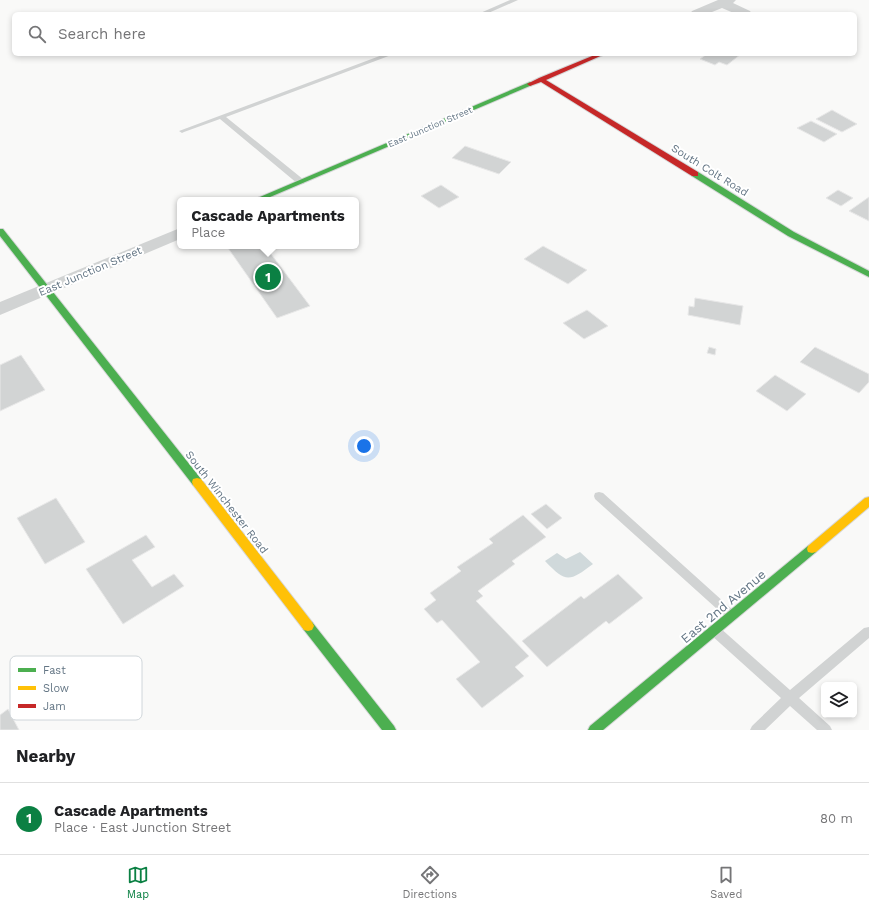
<!DOCTYPE html>
<meta charset="utf-8">
<style>
body{margin:0;font-family:"Work Sans",sans-serif;background:#f6f6f6;color:#202124}
.controls{position:absolute;right:12px;bottom:12px;display:grid;overflow:hidden;border-radius:6px;box-shadow:0 2px 6px #0003}
.controls button{width:36px;height:36px;display:grid;place-items:center;padding:0;border:0;border-bottom:1px solid #e0e0e0;background:#fff;color:#202124;font:20px sans-serif}
.you{position:absolute;left:364px;top:446px;width:14px;height:14px;margin:-10px;border:3px solid #fff;border-radius:50%;background:#1a73e8;box-shadow:0 0 0 6px #1a73e833}
.badge{display:grid;place-items:center;width:26px;height:26px;border-radius:50%;background:#0b8043;color:#fff;font-size:13px;font-weight:700}
.pin{position:absolute;translate:-50% -50%;border:2px solid #fff;box-shadow:0 1px 4px #0006}
.popup{position:absolute;left:177px;top:197px;width:182px;height:52px;box-sizing:border-box;display:grid;place-content:center;border-radius:6px;background:#fff;filter:drop-shadow(0 1px 3px #0005);font-size:13px;white-space:nowrap;color:#757577}
.popup b{font-size:15px;color:#202124}
.popup::after{content:'';position:absolute;left:50%;top:100%;margin-left:-8px;border:8px solid transparent;border-top-color:#fff}
.list{margin:0;padding:0;list-style:none}
h2{display:flex;justify-content:space-between;align-items:center;height:52px;margin:0;padding:0 16px;font-size:17px}
h2 small{font-size:13px;font-weight:400;color:#757577}
.list li{display:grid;grid-template-columns:26px 1fr auto;gap:12px;align-items:center;box-sizing:border-box;height:72px;padding:0 16px;border-top:1px solid #e0e0e0}
.list b{display:block;font-size:15px;white-space:nowrap}
.list p{margin:0;font-size:13px;white-space:nowrap;color:#757577}
.list em{font-size:13px;font-style:normal;color:#757577}
.icon{flex:none;width:22px;height:22px;fill:none;stroke:currentColor;stroke-width:2;stroke-linecap:round;stroke-linejoin:round}
.map{position:relative;flex:none;width:869px;height:730px;overflow:hidden}
.search{position:absolute;background:#fff;box-shadow:0 2px 6px #0003;left:12px;right:12px;top:12px;height:44px;display:flex;align-items:center;gap:10px;box-sizing:border-box;padding:0 14px;border-radius:6px;color:#757577;font-size:15px}
.sheet{height:124px;background:#fff}
nav{display:flex;justify-content:space-around;align-items:center;box-sizing:border-box;height:56px;border-top:1px solid #e0e0e0;background:#fff;font-size:11px;color:#757577}
nav a{display:grid;justify-items:center;gap:2px}
nav .on{color:#0b8043}
.map>svg:first-child{display:block}
.water{fill:#d0d9db}
.building{fill:#d2d4d4;stroke:#e8e8e8}
.lines{fill:none;stroke-linecap:round;stroke-linejoin:round}
.fast-casing{stroke:#d6d7d8;stroke-width:2}
.slow-casing{stroke:#d6d7d8;stroke-width:2}
.jam-casing{stroke:#d6d7d8;stroke-width:2}
.lane{fill:#d1d3d3;fill-rule:evenodd}
.street{fill:#d1d3d3;fill-rule:evenodd}
.fast{fill:#4caf50;fill-rule:evenodd}
.slow{fill:#ffc107;fill-rule:evenodd}
.jam{fill:#c62828;fill-rule:evenodd}
.labels{text-anchor:middle;stroke-width:4;stroke-linejoin:round;paint-order:stroke}
.far-street-label{font-size:9px;fill:#637584;stroke:#fff}
.street-label{font-size:11px;fill:#637584;stroke:#fff}
.near-street-label{font-size:13px;fill:#637584;stroke:#fff}
.key{fill:#fff;stroke:#d0d6da;stroke-width:1}
.key-label{font-size:11px;fill:#637584}
</style>
<div class="map">
<svg width="869" height="730" viewBox="0 0 869 730">
<rect width="100%" height="100%" fill="#f9f9f8"/>
<path class="water" d="M580,552L593,564C569,582 566,583 545,561L557,553L566,559Z"/>
<path class="building" d="M707,54H741L727,65L719,62L715,65L700,59Z
M832,110L857,124L842,132L816,119Z
M811,121L837,134L824,142L797,128Z
M465,146L511,162L499,174L452,158Z
M441,185L459,197L439,208L421,196Z
M838,190L853,198L841,206L826,198Z
M869,197V221L849,211Z
M235,246H265L310,306L277,318L228,248Z
M543,246L587,270L568,284L524,259Z
M695,298L743,306L740,325L688,315L689,306L694,307Z
M587,310L608,326L584,339L563,323Z
M709,347L716,349L715,355L707,353Z
M815,347L869,374V382L859,393L800,362Z
M21,355L45,390L0,411V365Z
M775,375L806,394L787,411L756,391Z
M56,498L85,542L45,564L17,518Z
M546,504L562,518L547,529L531,514Z
M523,515L546,537L512,561L515,564L478,591L483,596L476,601L529,656L515,667L524,676L482,708L456,679L480,662L442,620L437,623L424,609L436,600L430,593L461,571L457,567L493,543L489,539Z
M146,535L155,547L132,560L152,587L174,574L184,586L123,624L86,569Z
M618,574L643,598L609,624L606,621L547,667L522,641L581,596L584,599Z
M8,709L19,730H0V715Z"/>
<g class="lines">
<defs>
<path id="fast" d="M530,82L532,83V85L263,200H253Z
M692,172H698L794,232L869,271V277L788,236L692,176Z
M0,229H3L201,479L202,482L201,485L197,486L193,485L0,236Z
M812,545L816,546L817,549L816,552L603,730H588L590,726L808,546Z
M308,621L312,622L394,726L396,730H382L304,630L302,626L304,622Z"/>
<path id="slow" d="M197,478L201,479L312,622L314,626L312,630L308,631L304,630L193,485L192,482L193,479Z
M869,497V507L816,552L812,553L808,552L807,549L808,546L865,498Z"/>
<path id="jam" d="M597,54H605L546,80L698,172V176H692L541,82L530,86L527,84L539,78Z"/>
</defs>
<use href="#fast" class="fast-casing"/>
<use href="#slow" class="slow-casing"/>
<use href="#jam" class="jam-casing"/>
<path class="lane" d="M510,0H518L486,14H478Z
M385,54H394L226,117L304,180V184H298L220,119L184,132L182,133L179,131Z
M599,492L603,493L735,612L737,615L735,618L731,620L727,618L595,499L594,496L595,493Z
M715,626L719,627L790,690L864,628L869,627V638L799,698L830,726L832,730H817L790,706L765,730H750L752,726L781,698L711,635L709,631L711,627Z"/>
<path class="street" d="M718,0H736L733,3L750,11L752,14H736L722,8L707,14H690L692,11Z
M180,228V239L0,315V302Z"/>
<use href="#fast" class="fast"/>
<use href="#slow" class="slow"/>
<use href="#jam" class="jam"/>
</g>
<g class="labels">
<g class="far-street-label">
<text transform="translate(430 127) rotate(-23)" y="3">East Junction Street</text>
</g>
<g class="street-label">
<text transform="translate(710 170) rotate(32)" y="4">South Colt Road</text>
<text transform="translate(90 271) rotate(-23)" y="4">East Junction Street</text>
<text transform="translate(227 502) rotate(52)" y="4">South Winchester Road</text>
</g>
<g class="near-street-label">
<text transform="translate(723 606) rotate(-40)" y="5">East 2nd Avenue</text>
</g>
</g>
<rect x="10" y="656" width="132" height="64" rx="6" class="key"/>
<rect x="18" y="668" width="18" height="4" fill="#4caf50"/>
<rect x="18" y="686" width="18" height="4" fill="#ffc107"/>
<rect x="18" y="704" width="18" height="4" fill="#c62828"/>
<g class="key-label">
<text x="43" y="674">Fast</text>
<text x="43" y="692">Slow</text>
<text x="43" y="710">Jam</text>
</g>
</svg>
<div class="controls">
<button><svg class="icon" aria-label="layers" viewBox="0 0 24 24"><path d="M12 4l9 5-9 5-9-5zM3 14l9 5 9-5"/></svg></button>
</div>
<div class="you"></div>
<div class="pin badge" style="left:268px;top:277px">1</div>
<div class="popup"><b>Cascade Apartments</b>Place</div>
<div class="search"><svg class="icon" aria-label="search" viewBox="0 0 24 24"><circle cx="10" cy="10" r="6"/><path d="M15 15l6 6"/></svg>Search here</div>
</div>
<section class="sheet">
<h2>Nearby<small></small></h2>
<ul class="list">
<li><span class="badge">1</span><div><b>Cascade Apartments</b><p>Place · East Junction Street</p></div><em>80 m</em></li>
</ul>
</section>
<nav>
<a class="on"><svg class="icon" aria-label="map" viewBox="0 0 24 24"><path d="M3 6l6-2 6 2 6-2v14l-6 2-6-2-6 2zM9 4v14M15 6v14"/></svg>Map</a>
<a><svg class="icon" aria-label="directions" viewBox="0 0 24 24"><path d="M12 3l9 9-9 9-9-9zM9 14v-3h6M13 9l2 2-2 2"/></svg>Directions</a>
<a><svg class="icon" aria-label="saved" viewBox="0 0 24 24"><path d="M7 4h10v16l-5-4-5 4z"/></svg>Saved</a>
</nav>
